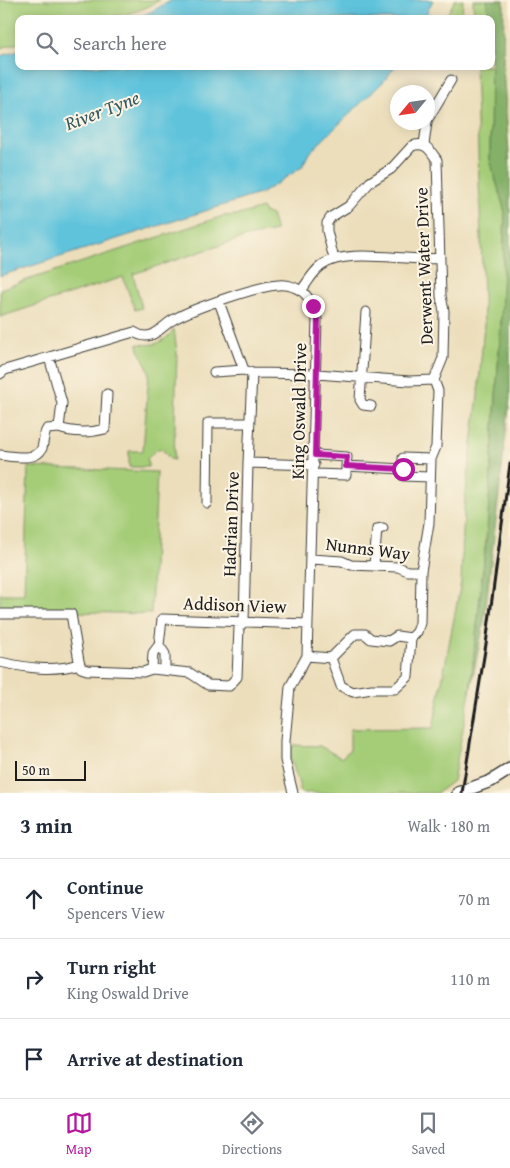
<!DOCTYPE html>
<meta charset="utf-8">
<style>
body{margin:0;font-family:"Gentium Book Plus",serif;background:#f6f6f7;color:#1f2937}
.compass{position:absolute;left:390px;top:85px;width:45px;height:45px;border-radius:50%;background:#fff;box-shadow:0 2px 12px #0003;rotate:241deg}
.scale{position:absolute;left:15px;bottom:12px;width:71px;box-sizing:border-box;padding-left:5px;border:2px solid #1c1c1c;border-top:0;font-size:14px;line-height:18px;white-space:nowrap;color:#1c1c1c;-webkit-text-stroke:4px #fcf5e5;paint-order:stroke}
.stop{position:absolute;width:15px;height:15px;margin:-11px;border:4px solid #b5179e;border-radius:50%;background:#fff}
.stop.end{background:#b5179e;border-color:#fff;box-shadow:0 1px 5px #0008}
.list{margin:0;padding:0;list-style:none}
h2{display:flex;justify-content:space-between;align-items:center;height:65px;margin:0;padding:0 20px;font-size:21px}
h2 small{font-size:16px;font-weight:400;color:#747a83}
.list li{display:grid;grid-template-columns:32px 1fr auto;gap:15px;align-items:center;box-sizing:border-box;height:80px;padding:0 20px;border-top:1px solid #e0e1e3}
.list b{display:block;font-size:19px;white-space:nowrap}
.list p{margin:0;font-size:16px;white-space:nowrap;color:#747a83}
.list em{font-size:16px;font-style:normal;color:#747a83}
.icon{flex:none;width:28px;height:28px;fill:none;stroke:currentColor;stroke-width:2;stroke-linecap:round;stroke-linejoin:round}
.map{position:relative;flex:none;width:510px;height:793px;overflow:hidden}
.search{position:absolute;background:#fff;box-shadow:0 2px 12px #0003;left:15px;right:15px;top:15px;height:55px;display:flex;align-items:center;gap:12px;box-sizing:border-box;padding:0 18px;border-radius:10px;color:#747a83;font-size:19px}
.sheet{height:305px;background:#fff}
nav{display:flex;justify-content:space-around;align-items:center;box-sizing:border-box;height:70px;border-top:1px solid #e0e1e3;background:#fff;font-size:14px;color:#747a83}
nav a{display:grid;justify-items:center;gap:2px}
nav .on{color:#b5179e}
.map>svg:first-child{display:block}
.green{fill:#a5cd78;stroke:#60744a}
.forest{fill:#84b068;stroke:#506642}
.water{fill:#5fc3dc;stroke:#3e707c}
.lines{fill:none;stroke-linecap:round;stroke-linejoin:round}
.minor-casing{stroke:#3b3934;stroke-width:11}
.tertiary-casing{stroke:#3b3934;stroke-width:14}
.minor{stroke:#fff;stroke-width:9}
.tertiary{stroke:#fff;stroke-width:11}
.rail{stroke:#1c1c1c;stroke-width:3}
.route{stroke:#b5179e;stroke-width:6}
.labels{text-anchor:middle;stroke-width:4;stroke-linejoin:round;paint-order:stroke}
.street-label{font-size:18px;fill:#1c1c1c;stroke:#fcf5e5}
.water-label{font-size:19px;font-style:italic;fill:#33565f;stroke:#fcf5e5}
</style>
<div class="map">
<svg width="510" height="793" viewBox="0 0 510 793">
<rect width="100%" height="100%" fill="#fcf5e5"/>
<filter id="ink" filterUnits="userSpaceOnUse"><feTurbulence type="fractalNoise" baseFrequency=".02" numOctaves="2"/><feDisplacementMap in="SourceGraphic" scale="10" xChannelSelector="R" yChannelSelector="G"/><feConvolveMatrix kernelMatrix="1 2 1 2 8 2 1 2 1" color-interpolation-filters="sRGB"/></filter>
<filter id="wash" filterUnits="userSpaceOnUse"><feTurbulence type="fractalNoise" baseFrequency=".0096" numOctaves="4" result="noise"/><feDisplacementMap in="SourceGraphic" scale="20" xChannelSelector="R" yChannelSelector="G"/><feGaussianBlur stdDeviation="1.12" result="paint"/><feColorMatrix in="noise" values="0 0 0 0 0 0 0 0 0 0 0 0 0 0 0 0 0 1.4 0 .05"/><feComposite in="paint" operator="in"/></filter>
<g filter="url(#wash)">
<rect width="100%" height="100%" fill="#ecdebb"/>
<path class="green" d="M0,0H160C119,26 65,19 19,19V43L0,48Z
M455,0H463L462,19H445Z
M473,0H487L488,19H474Z
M475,66H491L490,160L505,212L501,322L487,531L470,692L453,781L437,793H301C298,776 290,762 288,745L320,746L341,758L350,750V729L433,728L461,582L464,509L478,395L484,324Z
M262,208L264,212L271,215L276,231L246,237L133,274L142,308L135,310L123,277L0,317V289L223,216L238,215Z
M174,329L177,352L174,460L170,459L162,449H157L147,459L149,467H129V451H143L149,372C146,361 139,355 138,344C155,346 164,343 174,329Z
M28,467L157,472L151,614L0,610V594H24Z"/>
<path class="forest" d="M487,0H504L503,67L510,168V399L484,622L470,692L487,531L501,322L505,212L490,160L491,19H488Z"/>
<path class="water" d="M172,0H433L424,19H132L145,15Z
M19,51V66H395L386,79L309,153L302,167L262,193L0,276V56Z"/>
</g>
<g filter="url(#ink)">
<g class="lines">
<defs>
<path id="minor" d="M428,119L451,80
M424,145L427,122
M301,291C307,283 313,272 321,266C347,246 409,263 440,258
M219,302L244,370L252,373L317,374L409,381L434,380
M366,312L360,400L363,405L371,406
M214,372L244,370
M0,374L5,370L134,332C151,343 159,329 171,321C188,310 267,282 285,285C289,285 296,288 300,290C310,296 314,309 317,319L307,656L290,687L285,741V760L293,793
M59,428C73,433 91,433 105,429L107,394
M0,455C11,456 37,462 42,448C44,441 43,436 47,429L59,428L62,403L49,357
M315,455L347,457L346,466L403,469
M248,463L252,373
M314,474L346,475V466
M430,477L403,476V458L431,459
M207,503L208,423H250
M311,559L342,561L351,565L398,567L408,571H421
M374,565L377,529L383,528
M0,614H71L79,661L81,668L87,670L143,672L152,669L153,653L159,645L162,619L308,624
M159,645L165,654V670
M307,656L331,658L355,634H365L371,639L389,641L397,636L411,638
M331,658L341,686L353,692L372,689H395L408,677L411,638L417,632L420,623L421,571L429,523L431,459L436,447L438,391L434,380L443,358L444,311L441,296L437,160C430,150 425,141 412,146L391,169L370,182L349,206L331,217L327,223V231L334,259
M0,662C27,668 53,672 80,664
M152,669L190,673L208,685L229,686L237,677L239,627L244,622L248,463L314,465"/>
<path id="tertiary" d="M458,793L491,781L510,769"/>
</defs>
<use href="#minor" class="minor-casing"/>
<use href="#tertiary" class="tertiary-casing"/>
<use href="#minor" class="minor"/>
<use href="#tertiary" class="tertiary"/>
<path class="rail" d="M462,793L486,644L510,464"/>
</g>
</g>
<g class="lines" filter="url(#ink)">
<path class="route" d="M313,306L318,319L315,455L347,457L346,466L403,469"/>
</g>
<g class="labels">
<g class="street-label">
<text transform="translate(424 266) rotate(-92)" y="6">Derwent Water Drive</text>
<text transform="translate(299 411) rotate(-89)" y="6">King Oswald Drive</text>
<text transform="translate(231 524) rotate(-88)" y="6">Hadrian Drive</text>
<text transform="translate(368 549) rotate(7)" y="6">Nunns Way</text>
<text transform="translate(235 605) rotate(2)" y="6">Addison View</text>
</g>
<g class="water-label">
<text transform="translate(102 110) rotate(-21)" y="7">River Tyne</text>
</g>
</g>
</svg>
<svg class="compass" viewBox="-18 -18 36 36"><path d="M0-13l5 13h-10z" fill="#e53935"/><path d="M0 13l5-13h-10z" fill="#747a83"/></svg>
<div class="scale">50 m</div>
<div class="stop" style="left:403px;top:469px"></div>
<div class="stop end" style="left:313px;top:306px"></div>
<div class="search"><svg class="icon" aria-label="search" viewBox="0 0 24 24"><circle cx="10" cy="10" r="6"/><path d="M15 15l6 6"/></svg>Search here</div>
</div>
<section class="sheet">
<h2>3 min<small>Walk · 180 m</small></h2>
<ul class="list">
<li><svg class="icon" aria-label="ahead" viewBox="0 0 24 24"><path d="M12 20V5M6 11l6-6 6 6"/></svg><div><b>Continue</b><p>Spencers View</p></div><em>70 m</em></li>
<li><svg class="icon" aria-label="right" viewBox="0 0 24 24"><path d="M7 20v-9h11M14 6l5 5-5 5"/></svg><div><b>Turn right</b><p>King Oswald Drive</p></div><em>110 m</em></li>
<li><svg class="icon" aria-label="arrive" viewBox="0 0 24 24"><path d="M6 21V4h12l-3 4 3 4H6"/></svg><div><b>Arrive at destination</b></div></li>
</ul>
</section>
<nav>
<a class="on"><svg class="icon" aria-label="map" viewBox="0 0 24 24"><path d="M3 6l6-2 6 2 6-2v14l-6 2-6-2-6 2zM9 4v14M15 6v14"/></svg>Map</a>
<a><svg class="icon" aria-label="directions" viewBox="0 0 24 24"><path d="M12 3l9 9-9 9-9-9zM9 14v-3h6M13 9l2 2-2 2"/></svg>Directions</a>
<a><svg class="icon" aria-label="saved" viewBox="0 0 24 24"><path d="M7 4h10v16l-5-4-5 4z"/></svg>Saved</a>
</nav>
